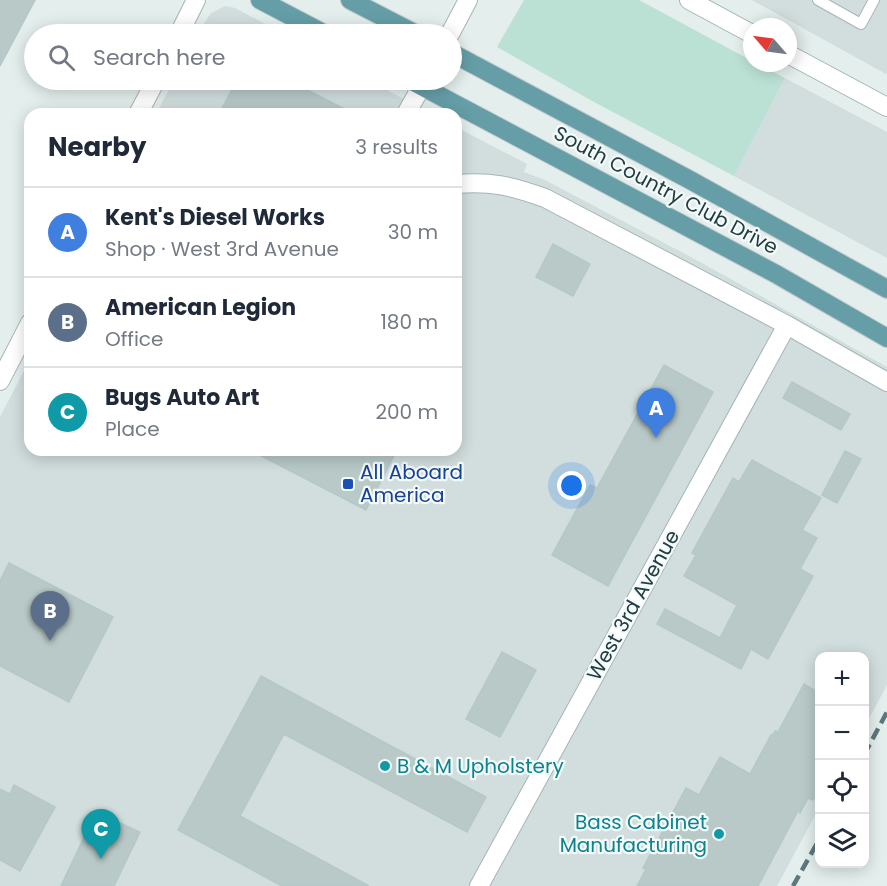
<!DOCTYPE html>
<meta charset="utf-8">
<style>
body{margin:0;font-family:Poppins,sans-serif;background:#f2f2f3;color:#1f2937}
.controls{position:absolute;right:18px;bottom:18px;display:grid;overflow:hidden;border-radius:12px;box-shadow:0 3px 15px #0003}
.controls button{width:54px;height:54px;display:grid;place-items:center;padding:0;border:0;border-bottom:2px solid #e0e1e3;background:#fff;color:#1f2937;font:30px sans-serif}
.compass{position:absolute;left:743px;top:18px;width:54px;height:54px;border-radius:50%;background:#fff;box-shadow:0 3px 15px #0003;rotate:298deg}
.you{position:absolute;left:572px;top:486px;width:21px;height:21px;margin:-15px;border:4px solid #fff;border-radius:50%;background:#1a73e8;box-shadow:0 0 0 9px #1a73e833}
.badge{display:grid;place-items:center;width:39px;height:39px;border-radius:50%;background:#826c44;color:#fff;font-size:20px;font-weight:700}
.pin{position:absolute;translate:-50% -50px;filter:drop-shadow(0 2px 3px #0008)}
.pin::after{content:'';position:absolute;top:32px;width:21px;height:18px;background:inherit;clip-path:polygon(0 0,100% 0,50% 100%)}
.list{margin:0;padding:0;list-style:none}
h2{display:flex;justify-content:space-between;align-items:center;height:78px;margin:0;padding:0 24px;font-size:26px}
h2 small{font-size:20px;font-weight:400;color:#747a83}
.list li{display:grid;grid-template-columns:39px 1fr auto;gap:18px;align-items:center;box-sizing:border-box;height:90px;padding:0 24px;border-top:2px solid #e0e1e3}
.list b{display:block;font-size:22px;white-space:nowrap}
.list p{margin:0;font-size:20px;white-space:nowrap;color:#747a83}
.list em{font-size:20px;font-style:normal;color:#747a83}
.icon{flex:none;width:33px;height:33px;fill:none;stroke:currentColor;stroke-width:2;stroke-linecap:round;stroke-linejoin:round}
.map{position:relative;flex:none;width:887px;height:886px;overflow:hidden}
.search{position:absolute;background:#fff;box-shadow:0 3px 15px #0003;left:24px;top:24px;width:438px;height:66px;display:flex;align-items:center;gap:15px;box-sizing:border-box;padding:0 21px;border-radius:33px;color:#747a83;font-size:22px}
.panel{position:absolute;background:#fff;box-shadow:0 3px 15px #0003;left:24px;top:108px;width:438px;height:348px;border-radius:18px}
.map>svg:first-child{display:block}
.built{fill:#d1dedd}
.green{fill:#bbe0d4}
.building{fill:#b8c9c8;stroke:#b5c8c8;stroke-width:1.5}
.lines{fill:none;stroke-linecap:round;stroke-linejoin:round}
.service-casing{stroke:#a5b5b6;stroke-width:12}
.minor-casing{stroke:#a5b5b6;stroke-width:20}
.primary-casing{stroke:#c1c9ca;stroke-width:20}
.service{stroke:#fff;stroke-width:10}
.minor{stroke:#fff;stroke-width:18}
.primary{stroke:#659ea7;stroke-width:18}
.rail{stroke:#5c787c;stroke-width:4.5;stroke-dasharray:12 6;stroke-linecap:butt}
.transit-dot{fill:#1a4fb4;stroke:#f4faf9;stroke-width:2}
.culture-dot{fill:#0f9aa8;stroke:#f4faf9;stroke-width:2}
.labels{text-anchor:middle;stroke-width:4.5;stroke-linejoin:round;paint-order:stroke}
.street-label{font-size:20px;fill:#213d41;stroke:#f4faf9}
.transit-label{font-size:20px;fill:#164399;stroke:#f4faf9;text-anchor:start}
.culture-label{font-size:20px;fill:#0d838f;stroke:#f4faf9;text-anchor:start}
</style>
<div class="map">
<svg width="887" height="886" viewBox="0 0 887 886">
<rect width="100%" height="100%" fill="#e3eeed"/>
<path class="built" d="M752,0H887V72L886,74Z
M225,6L235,8L284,34H197L211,13Z
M785,78L887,132V258L734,176Z
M174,80H368L432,114H156Z
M456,127L527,164L524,172L545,180L702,263L887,367V685L865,726L864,656H820L819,808L777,886H0V417L30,359V450H456Z"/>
<path class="green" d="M524,0H639L752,61V63H756L785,78L734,176L594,102L497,47Z"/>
<path class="building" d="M0,0H35L0,66Z
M237,80H288L354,114H219Z
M553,244L590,264L573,296L536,277Z
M664,365L713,392L608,586L552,555L590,485L597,488Z
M792,382L850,414L841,430L783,398Z
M250,450H397L366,510Z
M845,451L861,459L837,503L822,495Z
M752,460L821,498L802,530L817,538L800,569L813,576L768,659L751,649L741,669L657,624L665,609L720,638L737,605L684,576L696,555L692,553L733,478L739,482Z
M9,563L113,617L69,702L0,666V581Z
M502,652L536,670L500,737L466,719Z
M261,676L486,797L467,832L284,734L240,816L369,886H282L178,830Z
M804,684L819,693V788L813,800L808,798L800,813L798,811L758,886H637L646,869L643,868L686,788L699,795L720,757L750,774L771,735H773L775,731L778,732Z
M14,785L55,807L20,871L0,860V789L10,794Z
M96,812L140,832L114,886H61Z"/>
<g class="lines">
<defs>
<path id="service" d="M818,0L861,24L874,0"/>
<path id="minor" d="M689,0L752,34
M179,34L196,0
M450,34L468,0
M788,54L887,107
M138,114L156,80
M406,114L425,80
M456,184C492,181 511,186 545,198L787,325L887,382
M0,381L30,323
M479,886L787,325"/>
<path id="primary" d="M260,0L325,34
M350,0L416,34
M452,53L690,180L887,289
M410,80L776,274L887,338"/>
</defs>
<use href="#service" class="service-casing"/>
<use href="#minor" class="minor-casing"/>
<use href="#primary" class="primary-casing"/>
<use href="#service" class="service"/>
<use href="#minor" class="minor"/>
<use href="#primary" class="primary"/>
<path class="rail" d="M864,755L887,712
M793,886L820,838"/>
</g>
<rect class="transit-dot" x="342" y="478" width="12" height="12" rx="3"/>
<g class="culture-dot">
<circle cx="385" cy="766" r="6"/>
<circle cx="719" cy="834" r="6"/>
</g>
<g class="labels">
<g class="street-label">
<text transform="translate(666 190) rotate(28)" y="7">South Country Club Drive</text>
<text transform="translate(633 605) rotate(-61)" y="7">West 3rd Avenue</text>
</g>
<g class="transit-label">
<text x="360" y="479">All Aboard<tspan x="360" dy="23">America</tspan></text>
</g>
<g class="culture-label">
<text x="397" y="773">B &amp; M Upholstery</text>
<text x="707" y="829" text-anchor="end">Bass Cabinet<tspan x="707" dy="23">Manufacturing</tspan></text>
</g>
</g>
</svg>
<div class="controls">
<button>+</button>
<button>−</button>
<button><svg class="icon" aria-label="locate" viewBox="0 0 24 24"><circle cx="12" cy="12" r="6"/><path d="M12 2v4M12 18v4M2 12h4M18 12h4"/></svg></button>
<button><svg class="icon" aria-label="layers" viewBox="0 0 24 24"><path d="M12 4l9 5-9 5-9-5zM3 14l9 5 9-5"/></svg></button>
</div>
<svg class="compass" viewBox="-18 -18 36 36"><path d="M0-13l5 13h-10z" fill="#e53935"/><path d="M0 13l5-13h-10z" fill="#747a83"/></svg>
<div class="you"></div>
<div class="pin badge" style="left:656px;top:438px;background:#3f7fe0">A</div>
<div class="pin badge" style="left:50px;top:641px;background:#5c6f8a">B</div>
<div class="pin badge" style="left:101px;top:859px;background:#0f9aa8">C</div>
<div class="search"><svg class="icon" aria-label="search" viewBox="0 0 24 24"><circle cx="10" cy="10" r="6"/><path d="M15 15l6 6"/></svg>Search here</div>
<section class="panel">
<h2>Nearby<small>3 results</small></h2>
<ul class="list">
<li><span class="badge" style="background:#3f7fe0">A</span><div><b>Kent's Diesel Works</b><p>Shop · West 3rd Avenue</p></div><em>30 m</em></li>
<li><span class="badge" style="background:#5c6f8a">B</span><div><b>American Legion</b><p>Office</p></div><em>180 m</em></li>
<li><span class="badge" style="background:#0f9aa8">C</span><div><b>Bugs Auto Art</b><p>Place</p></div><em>200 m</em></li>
</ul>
</section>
</div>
